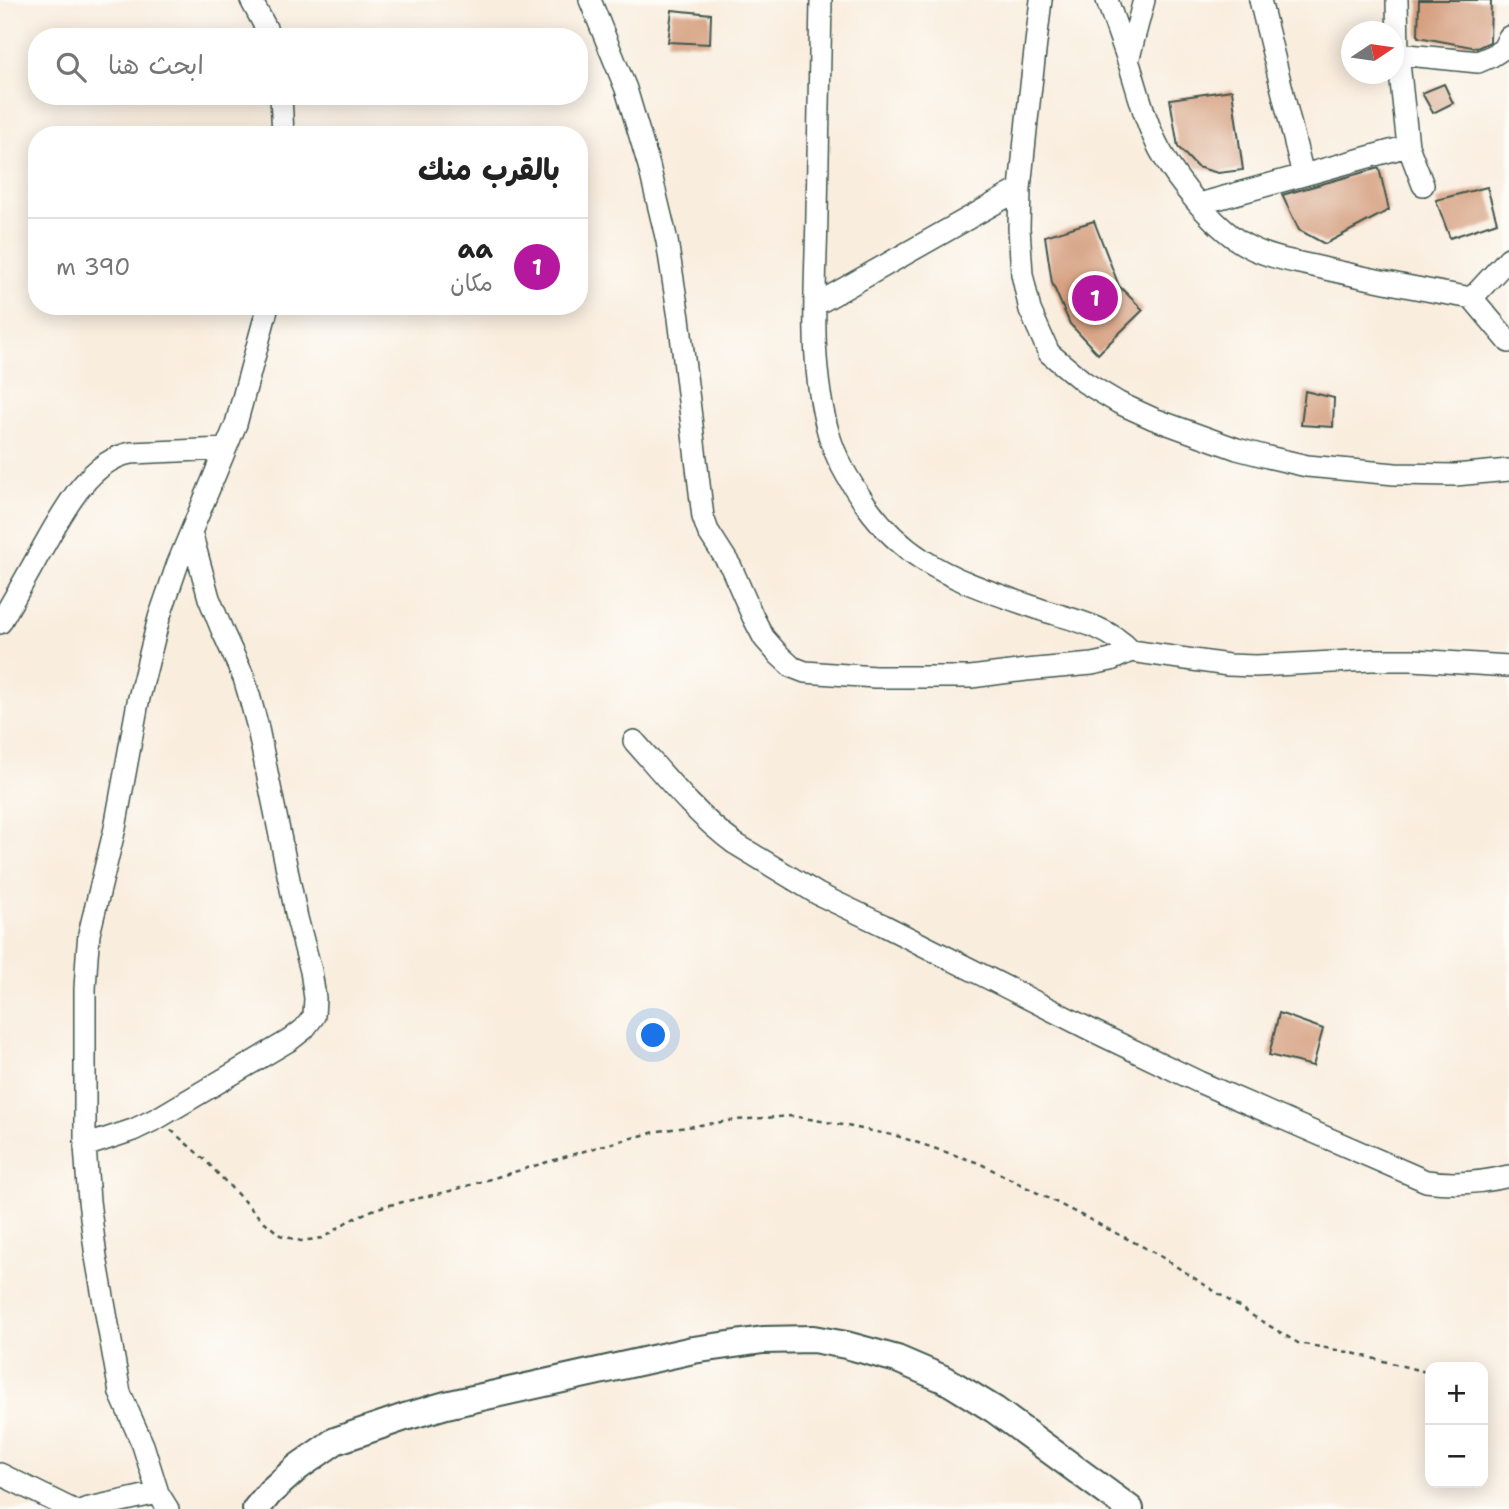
<!DOCTYPE html>
<html lang="ar">
<meta charset="utf-8">
<style>
body{margin:0;font-family:"Shantell Sans","Playpen Sans Arabic",sans-serif;background:#f6f6f6;color:#222;direction:rtl}
.controls{position:absolute;right:21px;bottom:21px;display:grid;overflow:hidden;border-radius:14px;box-shadow:0 4px 18px #0003}
.controls button{width:63px;height:63px;display:grid;place-items:center;padding:0;border:0;border-bottom:2px solid #e0e0e0;background:#fff;color:#222;font:35px sans-serif}
.compass{position:absolute;left:1341px;top:21px;width:63px;height:63px;border-radius:50%;background:#fff;box-shadow:0 4px 18px #0003;rotate:77deg}
.you{position:absolute;left:654px;top:1036px;width:24px;height:24px;margin:-18px;border:5px solid #fff;border-radius:50%;background:#1a73e8;box-shadow:0 0 0 10px #1a73e833}
.badge{display:grid;place-items:center;width:46px;height:46px;border-radius:50%;background:#b5179e;color:#fff;font-size:23px;font-weight:700}
.pin{position:absolute;translate:-50% -50%;border:4px solid #fff;box-shadow:0 2px 7px #0006}
.list{margin:0;padding:0;list-style:none}
h2{display:flex;justify-content:space-between;align-items:center;height:91px;margin:0;padding:0 28px;font-size:30px}
h2 small{font-size:23px;font-weight:400;color:#767676}
.list li{display:grid;grid-template-columns:46px 1fr auto;gap:21px;align-items:center;box-sizing:border-box;height:98px;padding:0 28px;border-top:2px solid #e0e0e0}
.list b{display:block;font-size:26px;white-space:nowrap}
.list p{margin:0;font-size:23px;white-space:nowrap;color:#767676}
.list em{font-size:23px;font-style:normal;color:#767676}
.icon{flex:none;width:38px;height:38px;fill:none;stroke:currentColor;stroke-width:2;stroke-linecap:round;stroke-linejoin:round}
.map{position:relative;flex:none;width:1509px;height:1509px;overflow:hidden;direction:ltr}
.search{position:absolute;background:#fff;box-shadow:0 4px 18px #0003;left:28px;top:28px;width:560px;height:77px;display:flex;align-items:center;gap:18px;box-sizing:border-box;padding:0 24px;border-radius:28px;color:#767676;font-size:26px}
.panel{position:absolute;background:#fff;box-shadow:0 4px 18px #0003;left:28px;top:126px;width:560px;height:189px;border-radius:28px;direction:rtl}
.map>svg:first-child{display:block}
.building{fill:#d6a081}
.lines{fill:none;stroke-linecap:round;stroke-linejoin:round}
.minor-casing{stroke:#40574e;stroke-width:24}
.major-casing{stroke:#40574e;stroke-width:30}
.path{stroke:#40574e;stroke-width:2.5;stroke-dasharray:5 5;stroke-linecap:butt}
.minor{stroke:#fff;stroke-width:21}
.major{stroke:#fff;stroke-width:26}
</style>
<div class="map">
<svg width="1509" height="1509" viewBox="0 0 1509 1509">
<rect width="100%" height="100%" fill="#fdfcf7"/>
<filter id="ink" filterUnits="userSpaceOnUse"><feTurbulence type="fractalNoise" baseFrequency=".0143" numOctaves="2"/><feDisplacementMap in="SourceGraphic" scale="14" xChannelSelector="R" yChannelSelector="G"/><feConvolveMatrix kernelMatrix="1 2 1 2 8 2 1 2 1" color-interpolation-filters="sRGB"/></filter>
<filter id="wash" filterUnits="userSpaceOnUse"><feTurbulence type="fractalNoise" baseFrequency=".00686" numOctaves="4" result="noise"/><feDisplacementMap in="SourceGraphic" scale="28" xChannelSelector="R" yChannelSelector="G"/><feGaussianBlur stdDeviation="1.57" result="paint"/><feColorMatrix in="noise" values="0 0 0 0 0 0 0 0 0 0 0 0 0 0 0 0 0 1.4 0 .05"/><feComposite in="paint" operator="in"/></filter>
<g filter="url(#wash)">
<rect width="100%" height="100%" fill="#f9edde"/>
<g id="blocks">
<path class="building" d="M1419,0H1491L1490,42L1477,48L1418,37Z
M672,10L711,14L710,44L668,42Z
M1444,84L1453,103L1433,113L1422,93Z
M1232,90L1243,170L1218,173L1197,167L1178,147L1170,99Z
M1379,168L1389,210L1325,244L1299,230L1282,195Z
M1487,187L1497,222L1450,238L1436,200Z
M1094,221L1119,286L1143,310L1098,354L1070,324L1052,283L1045,236Z
M1305,391L1334,398L1333,427L1301,425Z
M1279,1013L1323,1029L1313,1066L1269,1055Z"/>
</g>
</g>
<g filter="url(#ink)">
<use href="#blocks" fill-opacity="0" stroke="#40574e" stroke-width="2"/>
<g class="lines">
<defs>
<path id="minor" d="M251,0L266,28L268,37
M590,0L626,89L649,166L667,241L679,318L703,517L708,531L731,567L753,617L764,638L779,655L792,667L805,672L875,677H971L1026,670L1092,664L1111,660L1131,651L1228,665L1256,666L1371,660H1413L1509,666
M821,0C820,71 819,142 817,213C816,286 808,363 829,435C836,460 851,484 866,505C881,526 901,546 923,560C958,583 1006,597 1045,611C1075,620 1109,627 1131,651
M1041,0L1027,120L1020,189L1019,228L1022,274L1030,310L1049,353L1084,382L1119,403L1154,419L1237,449L1268,457L1307,466L1395,474L1455,475L1509,470
M1107,0C1114,20 1121,40 1128,60C1138,91 1145,122 1160,150C1177,182 1217,231 1249,247C1272,259 1302,263 1326,269C1374,280 1423,290 1472,298L1509,342
M1260,0L1303,175
M1397,0L1398,54L1478,62L1492,56L1503,49L1509,37
M1398,54L1408,146L1423,185
M1128,61L1144,0
M281,96L283,135
M1199,204L1408,146
M1472,298L1509,258
M815,305L1020,189
M0,623C13,600 26,578 38,556C59,520 86,461 131,453L225,449
M634,741C665,776 696,815 734,843L818,894L883,925L1093,1031L1199,1082L1426,1181C1455,1185 1481,1183 1509,1176
M85,1146L133,1130L158,1118L290,1040L304,1029L314,1016L315,998L311,971L297,918L257,724L249,695L244,678L222,630L209,598L191,532
M0,1474L71,1509
M85,1509L158,1493
M168,1509L158,1493L143,1445L120,1393L96,1257L89,1201L85,1146V989L87,956L89,934L115,828L138,702L159,618L178,563L236,424L268,306"/>
<path id="major" d="M256,1509L270,1492L298,1467L335,1441L405,1417L446,1405L693,1350L763,1340L813,1339L846,1345L897,1359L946,1380L995,1410L1130,1509"/>
</defs>
<use href="#minor" class="minor-casing"/>
<use href="#major" class="major-casing"/>
<path class="path" d="M171,1130L205,1160L259,1217L280,1235L301,1241L323,1238L348,1221L377,1208L450,1191L608,1144L659,1131L735,1120L792,1116L827,1122L897,1136L979,1163L1157,1254L1253,1316L1298,1343L1348,1352L1430,1373"/>
<use href="#minor" class="minor"/>
<use href="#major" class="major"/>
</g>
</g>
</svg>
<div class="controls">
<button>+</button>
<button>−</button>
</div>
<svg class="compass" viewBox="-18 -18 36 36"><path d="M0-13l5 13h-10z" fill="#e53935"/><path d="M0 13l5-13h-10z" fill="#767676"/></svg>
<div class="you"></div>
<div class="pin badge" style="left:1095px;top:298px">1</div>
<div class="search"><svg class="icon" aria-label="search" viewBox="0 0 24 24"><circle cx="10" cy="10" r="6"/><path d="M15 15l6 6"/></svg>ابحث هنا</div>
<section class="panel">
<h2>بالقرب منك<small></small></h2>
<ul class="list">
<li><span class="badge">1</span><div><b>aa</b><p>مكان</p></div><em>390 m</em></li>
</ul>
</section>
</div>
